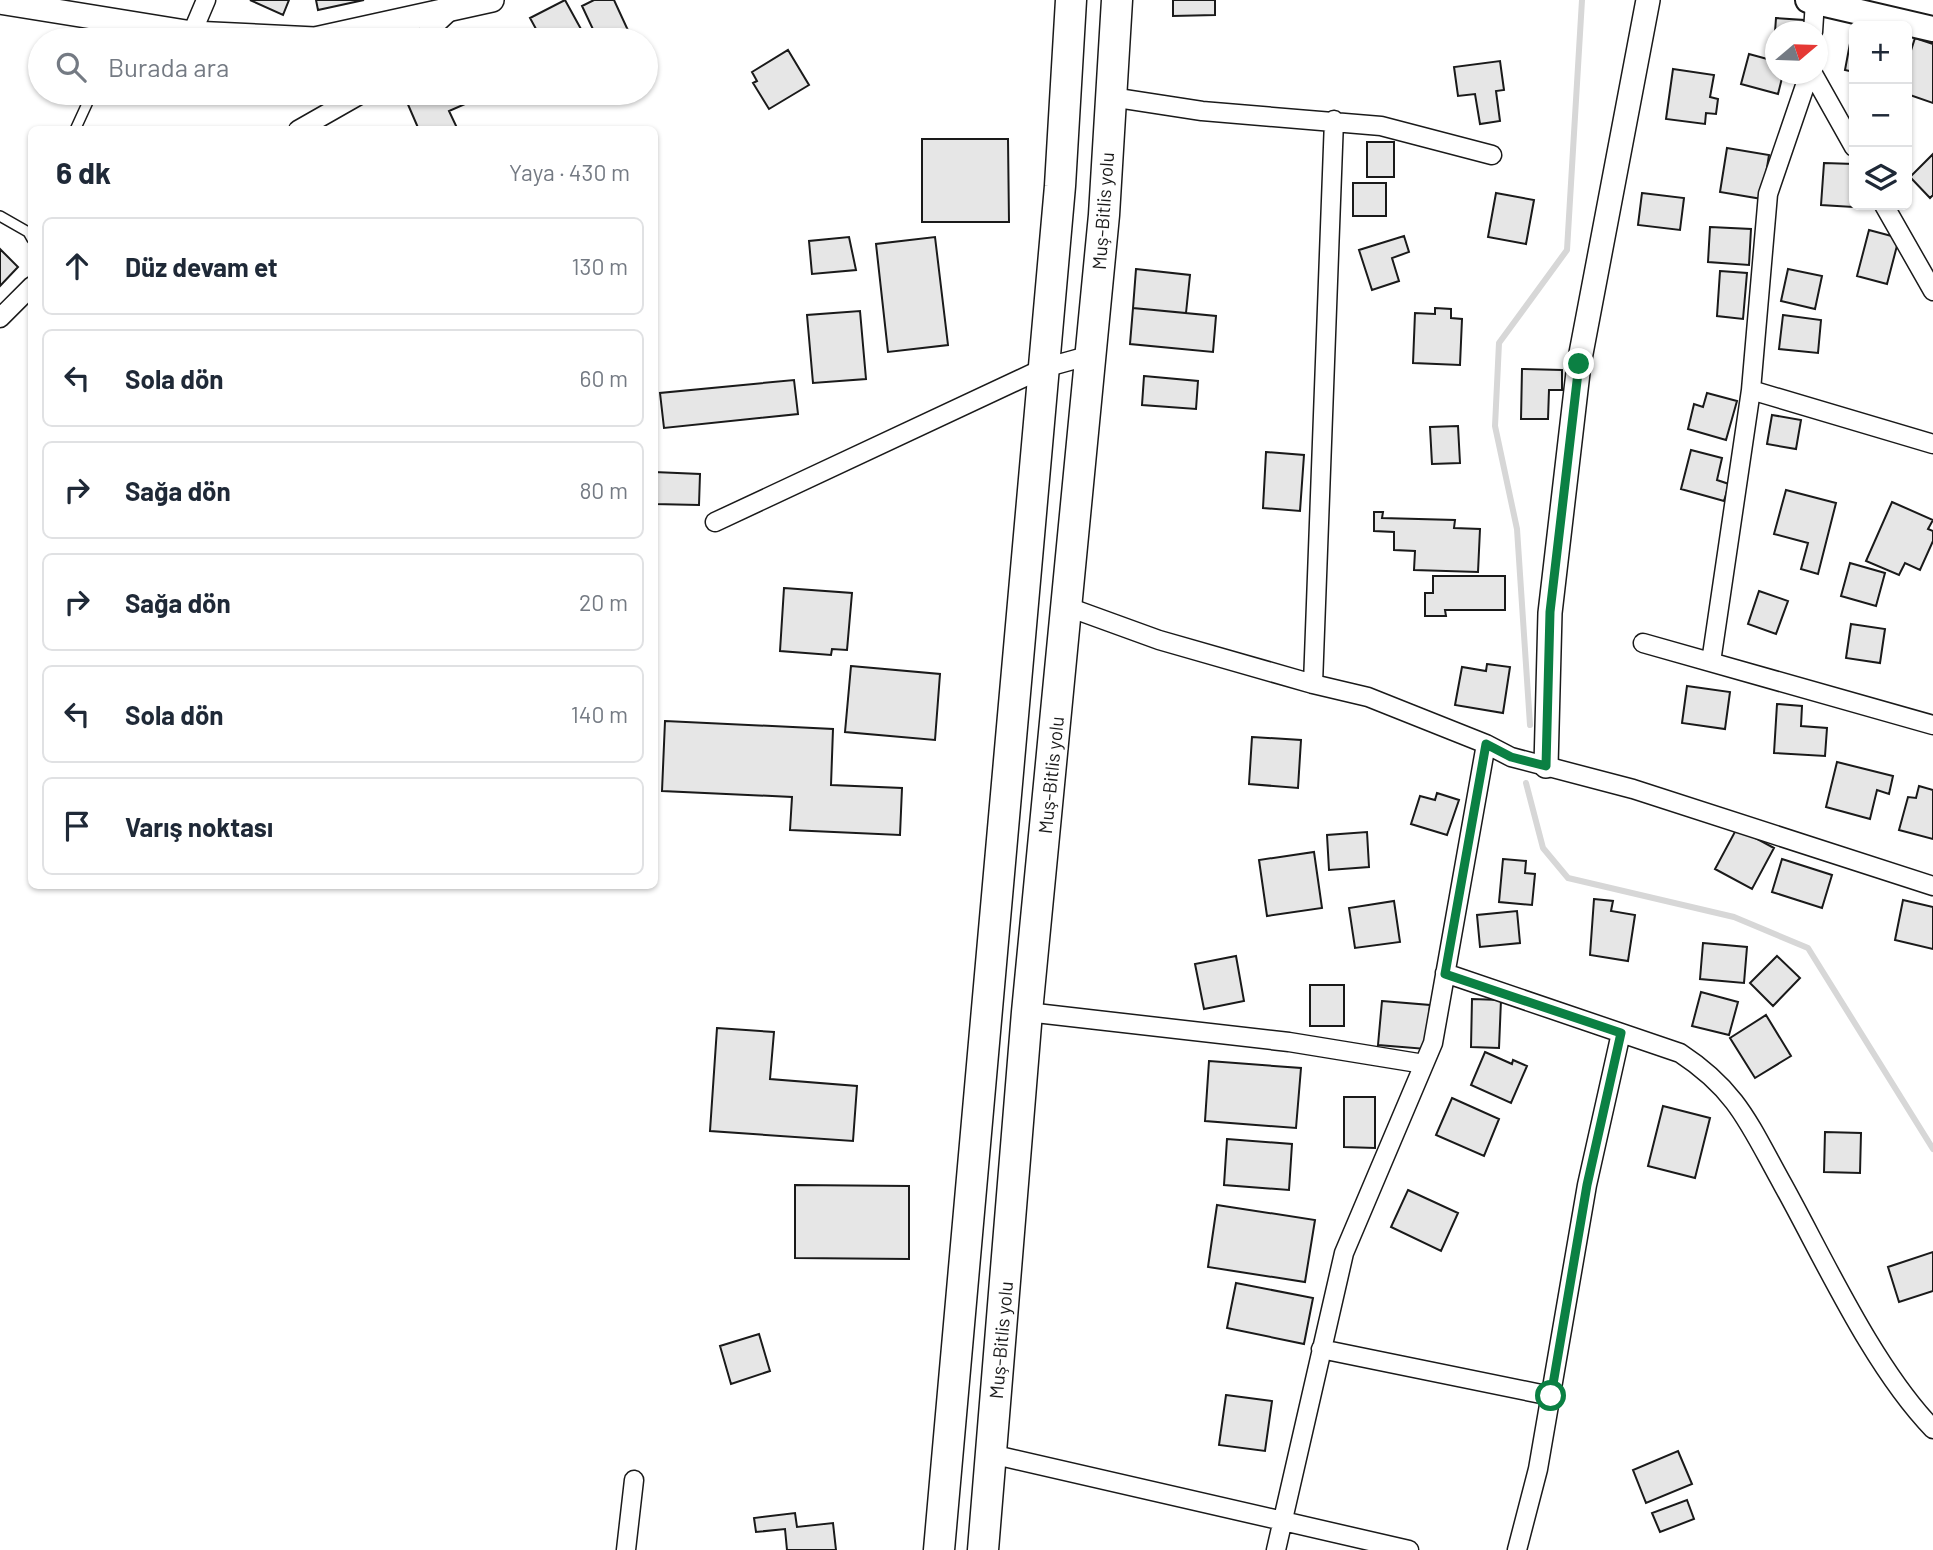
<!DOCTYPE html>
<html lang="tr">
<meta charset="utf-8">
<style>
body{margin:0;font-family:Barlow,sans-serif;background:#f2f2f3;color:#1f2937}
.controls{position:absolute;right:21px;top:21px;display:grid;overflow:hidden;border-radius:10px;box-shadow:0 2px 5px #0004}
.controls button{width:63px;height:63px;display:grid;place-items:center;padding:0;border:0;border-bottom:2px solid #e0e1e3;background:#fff;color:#1f2937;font:35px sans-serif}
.compass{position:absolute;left:1765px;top:21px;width:63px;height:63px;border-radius:50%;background:#fff;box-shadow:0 2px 5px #0004;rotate:71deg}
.stop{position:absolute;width:21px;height:21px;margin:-16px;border:5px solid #0b8043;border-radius:50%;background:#fff}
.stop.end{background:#0b8043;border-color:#fff;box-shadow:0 2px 7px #0008}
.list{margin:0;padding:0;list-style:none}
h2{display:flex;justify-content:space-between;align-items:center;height:91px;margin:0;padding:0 28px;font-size:30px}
h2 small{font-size:23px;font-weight:400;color:#747a83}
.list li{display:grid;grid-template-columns:46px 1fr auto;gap:21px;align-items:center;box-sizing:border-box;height:98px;margin:0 14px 14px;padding:0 14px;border:2px solid #e0e1e3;border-radius:10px}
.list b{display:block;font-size:26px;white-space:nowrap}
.list em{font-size:23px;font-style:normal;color:#747a83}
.icon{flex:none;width:38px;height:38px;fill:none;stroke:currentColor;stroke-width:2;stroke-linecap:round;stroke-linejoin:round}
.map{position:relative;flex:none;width:1933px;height:1550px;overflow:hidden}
.search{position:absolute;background:#fff;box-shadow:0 2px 5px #0004;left:28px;top:28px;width:630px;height:77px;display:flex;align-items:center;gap:18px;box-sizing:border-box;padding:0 24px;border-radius:38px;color:#747a83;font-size:26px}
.panel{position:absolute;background:#fff;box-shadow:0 2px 5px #0004;left:28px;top:126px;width:630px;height:763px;border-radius:10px}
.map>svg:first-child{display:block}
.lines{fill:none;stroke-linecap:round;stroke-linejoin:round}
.stream{stroke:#d7d7d7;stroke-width:6}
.building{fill:#e6e6e6;stroke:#1a1a1a;stroke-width:2}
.service-casing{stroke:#1a1a1a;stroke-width:12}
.minor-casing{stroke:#1a1a1a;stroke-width:21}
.tertiary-casing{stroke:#1a1a1a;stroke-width:26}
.secondary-casing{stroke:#1a1a1a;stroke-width:28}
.trunk-casing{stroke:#1a1a1a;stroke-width:33}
.service{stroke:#fff;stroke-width:9}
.minor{stroke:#fff;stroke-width:18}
.tertiary{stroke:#fff;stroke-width:23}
.secondary{stroke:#fff;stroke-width:24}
.trunk{stroke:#fff;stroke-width:30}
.route{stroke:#0b8043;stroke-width:9}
.labels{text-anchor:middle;stroke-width:5;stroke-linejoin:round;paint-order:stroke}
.street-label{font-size:19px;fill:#1a1a1a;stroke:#fff}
</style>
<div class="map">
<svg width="1933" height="1550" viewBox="0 0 1933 1550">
<rect width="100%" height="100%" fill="#fff"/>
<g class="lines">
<path class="stream" d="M1530,725L1517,529L1495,426L1499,343L1567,250L1582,0
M1526,783L1543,848L1568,878L1734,917L1808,948L1933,1149"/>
</g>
<path class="building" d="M250,0H289L283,15Z
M316,0H364L318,10Z
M565,0L587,40H542L530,18Z
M594,0H614L632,39L598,40L582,6Z
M1173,0H1215V15L1173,16Z
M1776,18L1804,20L1803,32H1776V61L1773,60Z
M1851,38H1854V72L1845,70Z
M1915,38L1933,44V103L1907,94V63Z
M788,50L809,85L769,109L753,83L757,81L752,72Z
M1749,54L1771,60L1770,67L1776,69V74H1783L1778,94L1741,84Z
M1500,61L1504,90L1496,91L1500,121L1480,124L1475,94L1458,96L1454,67Z
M1673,69L1714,75L1710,97L1718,99L1716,114L1706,113L1705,124L1666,119Z
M403,93H487L488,94L449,111L458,130H419Z
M922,139H1008L1009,222H922Z
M1367,142H1394V177H1367Z
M1727,148L1769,155L1762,199L1720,192Z
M1933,154V195L1930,198L1910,177Z
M1824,163L1854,164L1853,207L1821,205Z
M1353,183H1386V216H1353Z
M1496,193L1534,200L1526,244L1488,237Z
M1642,193L1684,198L1680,230L1638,225Z
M1710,227L1751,229L1749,265L1708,262Z
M1869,230L1899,238L1887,284L1857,276Z
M1404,236L1409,252L1392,258L1399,281L1372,290L1359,250Z
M849,237L856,270L812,274L809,241Z
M935,237L948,345L888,352L876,244Z
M0,249L18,267L0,286Z
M1136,269L1190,275L1186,313L1133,308Z
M1788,269L1822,276L1815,309L1781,301Z
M1720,271L1747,273L1743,319L1717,316Z
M1133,308L1216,316L1213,352L1130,344Z
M1435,308L1451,309V318L1462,319L1460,365L1413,363L1415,313L1435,314Z
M860,311L866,379L813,383L807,315Z
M1783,315L1821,320L1818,353L1779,349Z
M1522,369L1562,370V390H1549L1548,419H1521Z
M1144,376L1198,381L1196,409L1142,405Z
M794,380L798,414L664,428L660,393Z
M1707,393L1737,401L1726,440L1688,429L1694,404L1703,407Z
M1772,415L1801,420L1796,449L1767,444Z
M1458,426L1460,463L1432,464L1430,427Z
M1691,450L1722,458L1717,480L1729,484L1724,501L1681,489Z
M1266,452L1304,455L1300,511L1263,508Z
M654,472L700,474L699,505L654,504Z
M1786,490L1836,503L1818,574L1801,569L1808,543L1774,534Z
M1892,502L1933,520L1928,529L1933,531V541L1920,570L1905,563L1899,575L1866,561Z
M1374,512H1383L1382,518L1455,520L1454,528L1480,529L1478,572L1414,570L1415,551L1394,550V532L1374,531Z
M1850,563L1885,573L1876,606L1841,596Z
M1433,576H1505V610H1445L1446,616H1425V593H1433Z
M784,588L852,593L847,650L832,649L831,655L780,651Z
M1759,591L1788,601L1776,634L1748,624Z
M1851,624L1885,629L1880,663L1846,658Z
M1487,664L1510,667L1503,713L1455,705L1462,667L1486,671Z
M851,666L940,674L935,740L845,732Z
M1687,686L1730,692L1725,729L1682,723Z
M1777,704L1802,706L1801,726L1827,728L1825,756L1774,753Z
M665,721L833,729L831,785L902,788L900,835L790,830L792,797L662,791Z
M1252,737L1301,740L1298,788L1249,784Z
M1837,762L1893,776L1889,794L1877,790L1870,819L1826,807Z
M1919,786L1933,790V839L1899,830L1908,797L1916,798Z
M1437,793L1459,800L1447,835L1411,824L1420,796L1435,800Z
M1737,828L1774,848L1752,889L1715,869Z
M1367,832L1369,867L1329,870L1327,835Z
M1314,852L1322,908L1267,916L1259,860Z
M1503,859L1526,861L1525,873L1535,874L1532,905L1499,902Z
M1782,859L1832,875L1822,908L1772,892Z
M1594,899L1613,901L1611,911L1635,915L1628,961L1590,955Z
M1903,900L1933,907V949L1895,940Z
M1394,901L1400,942L1355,948L1349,908Z
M1517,911L1520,943L1480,947L1477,915Z
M1703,943L1747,947L1744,983L1700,979Z
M1236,956L1244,1001L1204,1009L1195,964Z
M1777,956L1800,978L1773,1006L1750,983Z
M1310,985H1344V1026H1310Z
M1701,992L1738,1002L1729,1035L1692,1026Z
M1472,999L1501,1000L1499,1048L1471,1047Z
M1382,1001L1430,1005L1426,1049L1378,1045Z
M1766,1015L1791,1056L1755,1078L1730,1038Z
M717,1028L774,1032L770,1079L857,1086L853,1141L710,1131Z
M1485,1052L1512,1064L1513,1060L1527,1066L1511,1103L1471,1085Z
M1209,1061L1301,1068L1296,1128L1205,1121Z
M1344,1097H1375V1148L1344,1147Z
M1452,1098L1499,1119L1484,1156L1436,1135Z
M1663,1106L1710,1118L1695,1178L1648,1166Z
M1825,1132L1861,1133L1860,1173L1824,1172Z
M1227,1139L1292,1144L1289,1190L1224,1185Z
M795,1185L909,1186V1259L795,1258Z
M1408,1190L1458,1213L1441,1251L1391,1227Z
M1217,1205L1315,1220L1305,1282L1208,1267Z
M1933,1252V1291L1899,1302L1888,1267Z
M1236,1283L1313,1298L1304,1344L1227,1328Z
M759,1334L770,1371L731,1384L720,1346Z
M1226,1395L1272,1401L1265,1451L1219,1445Z
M1678,1451L1692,1484L1646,1503L1633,1470Z
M1687,1500L1694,1519L1660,1532L1652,1513Z
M795,1513L797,1527L833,1523L836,1550H787L785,1529L756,1532L754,1518Z"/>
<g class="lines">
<defs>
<path id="service" d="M116,40L124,23
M75,130L92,93
M0,216L28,232L32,239"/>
<path id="minor" d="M1813,32L1815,1
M192,33L206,0
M419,40L451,10
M1813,74L1854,147
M1111,97L1202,111L1381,126L1492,155
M298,130L363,93
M1884,205L1933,291
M0,318L32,286
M1751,390L1933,444
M715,522L1044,368L1091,355
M1068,607L1159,640L1313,684L1368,697L1486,744L1511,757L1633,789L1933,886
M1643,643L1933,725
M1711,662L1751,390L1768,194L1809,74
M1313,684L1334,120
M1445,973L1680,1053C1738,1091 1750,1126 1783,1185C1825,1261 1873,1367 1933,1429
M1027,1012L1289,1042L1424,1064
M1321,1349L1551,1396
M991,1454L1409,1550
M626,1550L634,1480
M1276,1550L1344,1253L1433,1043L1486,744
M1517,1550L1538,1469L1587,1185L1621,1033"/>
<path id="tertiary" d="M0,2L192,33L315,39L492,0
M1546,766L1550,613L1579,364L1648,0"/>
<path id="secondary" d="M1808,0L1933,29"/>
<path id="trunk" d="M939,1550L1060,186L1071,0
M983,1550L1027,1012L1104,215L1117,0"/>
</defs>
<use href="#service" class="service-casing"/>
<use href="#minor" class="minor-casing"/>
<use href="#tertiary" class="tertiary-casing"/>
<use href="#secondary" class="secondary-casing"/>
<use href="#trunk" class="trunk-casing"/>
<use href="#service" class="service"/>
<use href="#minor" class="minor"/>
<use href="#tertiary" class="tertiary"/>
<use href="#secondary" class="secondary"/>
<use href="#trunk" class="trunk"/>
</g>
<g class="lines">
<path class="route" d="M1551,1396L1587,1185L1621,1033L1445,974L1486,744L1511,757L1546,766L1550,612L1579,364"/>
</g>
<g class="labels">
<g class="street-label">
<text transform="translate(1103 211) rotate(-86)" y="7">Muş-Bitlis yolu</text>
<text transform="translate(1051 775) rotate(-84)" y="7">Muş-Bitlis yolu</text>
<text transform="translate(1001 1340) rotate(-85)" y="7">Muş-Bitlis yolu</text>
</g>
</g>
</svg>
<div class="controls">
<button>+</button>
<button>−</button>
<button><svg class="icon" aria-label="layers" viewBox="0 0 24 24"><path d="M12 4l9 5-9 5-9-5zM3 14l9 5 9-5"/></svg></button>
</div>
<svg class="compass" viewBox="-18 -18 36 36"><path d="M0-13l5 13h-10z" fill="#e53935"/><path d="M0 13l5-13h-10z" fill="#747a83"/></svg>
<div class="stop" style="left:1551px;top:1396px"></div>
<div class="stop end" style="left:1579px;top:364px"></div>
<div class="search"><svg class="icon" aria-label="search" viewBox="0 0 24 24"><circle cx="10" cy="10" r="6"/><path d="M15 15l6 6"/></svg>Burada ara</div>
<section class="panel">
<h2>6 dk<small>Yaya · 430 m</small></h2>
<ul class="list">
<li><svg class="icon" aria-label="ahead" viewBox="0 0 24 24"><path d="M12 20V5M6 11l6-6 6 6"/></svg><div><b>Düz devam et</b></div><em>130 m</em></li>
<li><svg class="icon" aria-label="left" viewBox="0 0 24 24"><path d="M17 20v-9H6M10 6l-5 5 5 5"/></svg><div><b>Sola dön</b></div><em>60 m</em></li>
<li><svg class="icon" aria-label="right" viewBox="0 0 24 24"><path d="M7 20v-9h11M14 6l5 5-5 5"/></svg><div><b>Sağa dön</b></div><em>80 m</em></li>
<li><svg class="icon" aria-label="right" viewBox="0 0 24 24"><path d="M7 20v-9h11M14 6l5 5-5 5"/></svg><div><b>Sağa dön</b></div><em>20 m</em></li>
<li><svg class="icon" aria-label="left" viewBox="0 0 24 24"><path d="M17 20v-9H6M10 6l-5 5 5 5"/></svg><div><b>Sola dön</b></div><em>140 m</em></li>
<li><svg class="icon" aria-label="arrive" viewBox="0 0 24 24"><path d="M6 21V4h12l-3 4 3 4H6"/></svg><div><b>Varış noktası</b></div></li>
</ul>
</section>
</div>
